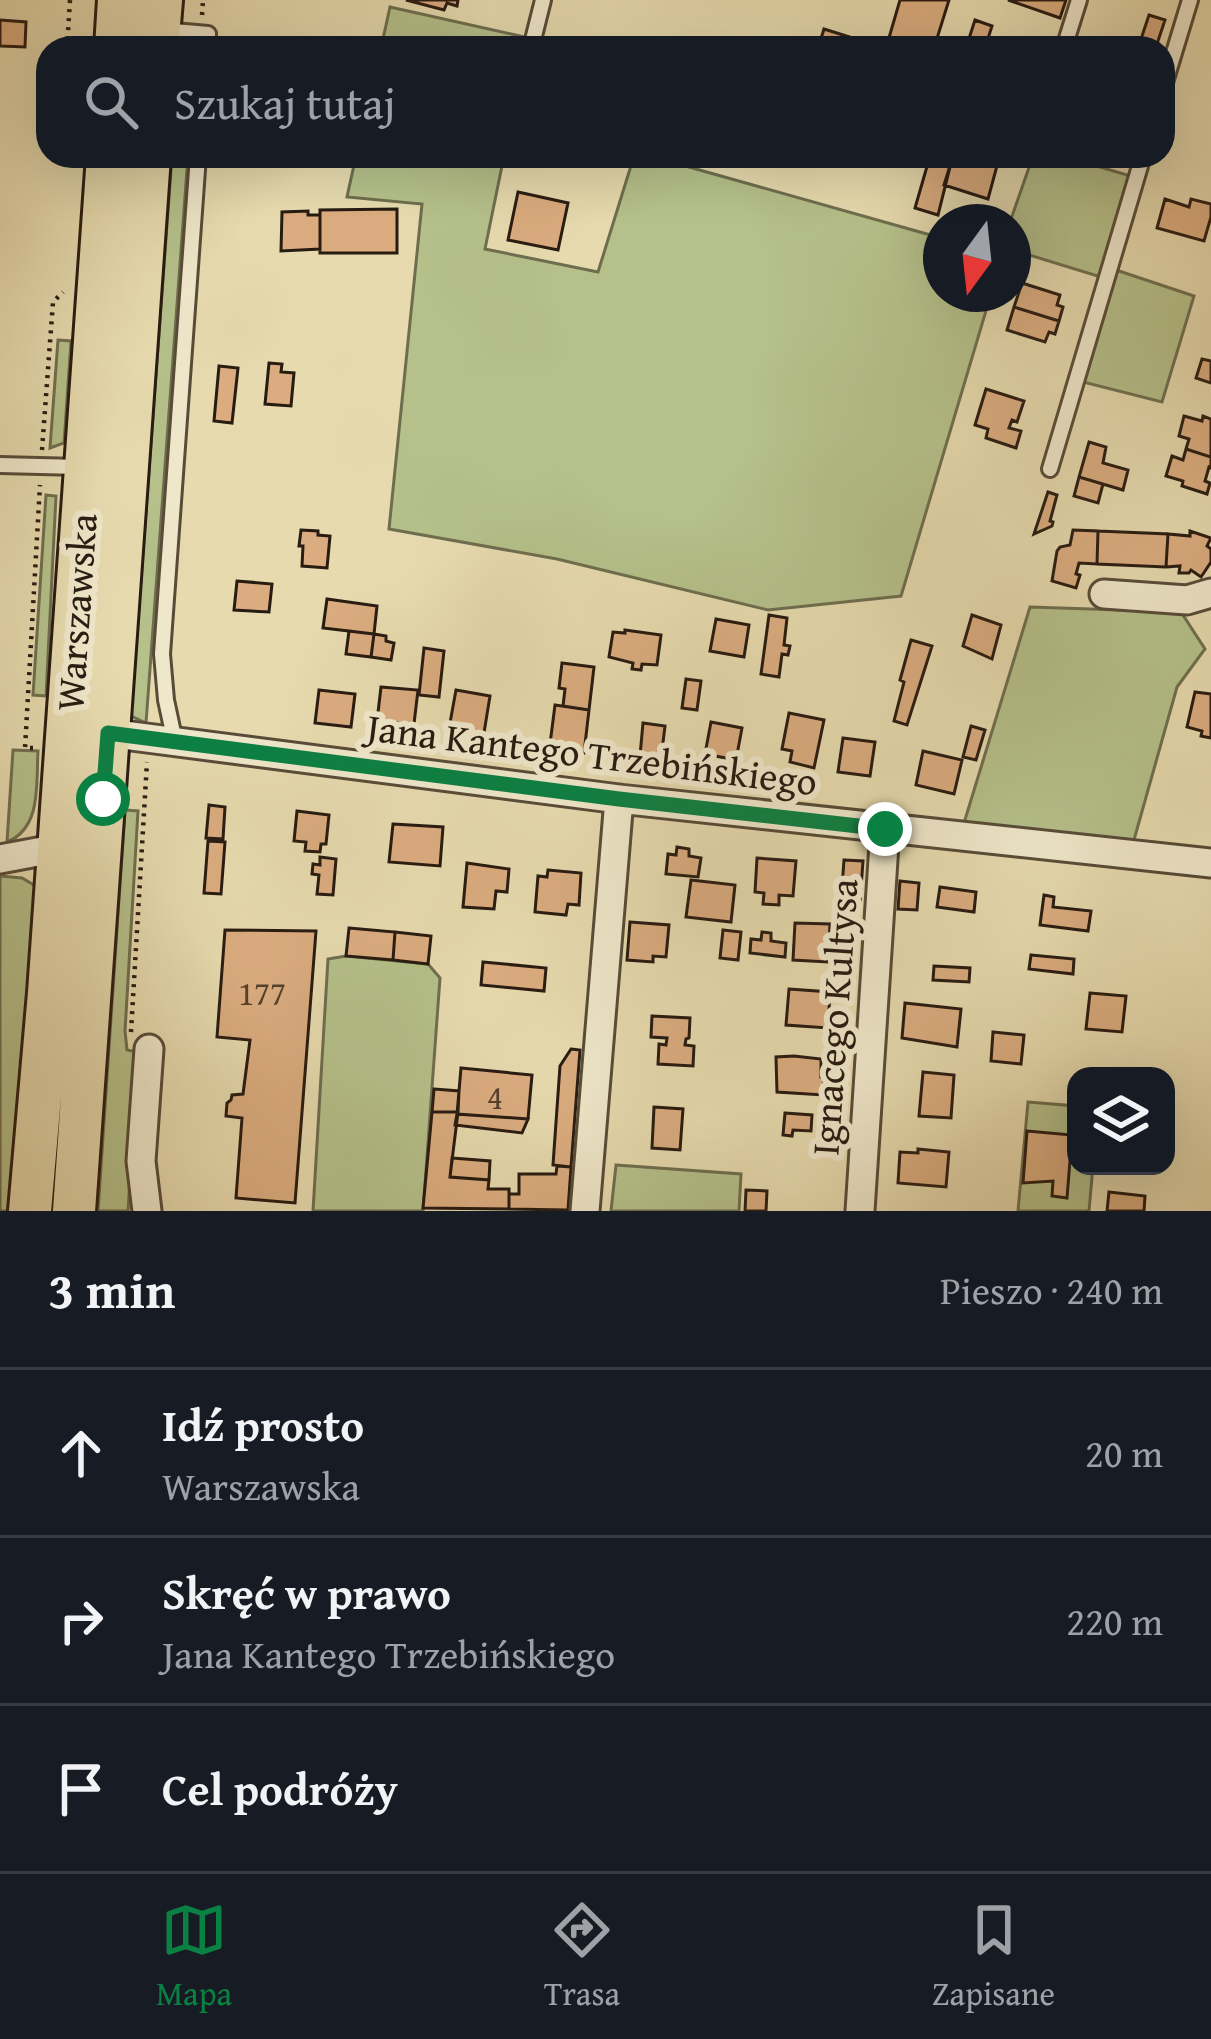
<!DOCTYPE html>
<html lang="pl">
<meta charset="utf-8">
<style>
body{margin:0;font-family:"Gentium Book Plus",serif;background:#242831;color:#f1f3f6}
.controls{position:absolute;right:36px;bottom:36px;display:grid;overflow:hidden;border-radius:24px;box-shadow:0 12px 48px #0002}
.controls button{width:108px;height:108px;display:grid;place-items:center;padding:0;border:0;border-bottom:3px solid #363941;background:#171b24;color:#f1f3f6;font:60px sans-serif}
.compass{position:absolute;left:923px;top:204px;width:108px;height:108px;border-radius:50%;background:#171b24;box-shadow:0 12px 48px #0002;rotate:195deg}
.stop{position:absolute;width:36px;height:36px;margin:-27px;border:9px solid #0b8043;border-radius:50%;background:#fff}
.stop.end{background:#0b8043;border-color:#fff;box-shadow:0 3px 12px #0008}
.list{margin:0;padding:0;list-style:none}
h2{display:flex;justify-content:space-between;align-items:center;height:156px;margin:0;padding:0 48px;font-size:51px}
h2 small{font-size:39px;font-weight:400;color:#9ea1a6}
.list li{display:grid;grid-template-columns:78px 1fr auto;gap:36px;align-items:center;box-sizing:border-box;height:168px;padding:0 48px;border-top:3px solid #363941}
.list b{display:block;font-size:45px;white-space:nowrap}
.list p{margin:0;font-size:39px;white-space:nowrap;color:#9ea1a6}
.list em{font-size:39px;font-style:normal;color:#9ea1a6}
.icon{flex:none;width:66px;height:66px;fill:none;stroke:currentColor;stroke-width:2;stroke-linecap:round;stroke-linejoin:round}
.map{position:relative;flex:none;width:1211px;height:1211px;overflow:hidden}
.search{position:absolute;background:#171b24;box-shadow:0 12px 48px #0002;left:36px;right:36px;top:36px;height:132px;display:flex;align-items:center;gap:30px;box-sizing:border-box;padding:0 42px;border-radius:36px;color:#9ea1a6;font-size:45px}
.sheet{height:660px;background:#171b24}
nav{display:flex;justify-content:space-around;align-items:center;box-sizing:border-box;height:168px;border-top:3px solid #363941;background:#171b24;font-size:33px;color:#9ea1a6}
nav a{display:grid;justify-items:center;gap:6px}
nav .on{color:#0b8043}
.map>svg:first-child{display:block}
.green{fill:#b5c08a;stroke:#6e6e4e;stroke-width:3}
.building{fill:#daac7f;stroke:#281b11;stroke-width:3}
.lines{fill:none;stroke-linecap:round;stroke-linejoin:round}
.service-casing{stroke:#584b38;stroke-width:20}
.minor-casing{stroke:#584b38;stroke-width:33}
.primary-casing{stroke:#281b11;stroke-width:48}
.path{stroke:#281b11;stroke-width:4.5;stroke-dasharray:3 6;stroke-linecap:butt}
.service{stroke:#efe7ca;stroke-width:14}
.minor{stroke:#efe7ca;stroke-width:27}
.primary{stroke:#e6daae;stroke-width:42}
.route{stroke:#0b8043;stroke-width:15}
.labels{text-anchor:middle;stroke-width:12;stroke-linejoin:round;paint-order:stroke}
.number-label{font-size:33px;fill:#543f2c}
.street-label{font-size:39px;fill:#281b11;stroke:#efe7ca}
</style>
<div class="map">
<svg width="1211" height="1211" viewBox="0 0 1211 1211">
<rect width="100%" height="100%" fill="#e6daae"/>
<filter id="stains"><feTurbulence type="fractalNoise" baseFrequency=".00167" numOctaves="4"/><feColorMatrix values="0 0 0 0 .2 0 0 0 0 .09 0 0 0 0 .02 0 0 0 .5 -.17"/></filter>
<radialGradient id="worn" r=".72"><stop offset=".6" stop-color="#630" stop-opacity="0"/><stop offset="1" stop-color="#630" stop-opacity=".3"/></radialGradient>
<path class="green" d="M390,7L529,38L527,48H381Z
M172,156H188L146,723L131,716Z
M356,156H504L485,249L598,272L634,156H650L941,238V294H991L901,596L768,610L557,559L389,529L422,204L347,197Z
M1033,156H1063L1144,180L1116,270L1194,296L1162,402L1083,382L1114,281L1013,250V222H1010Z
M58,340L71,341L64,443L50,448Z
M46,495L56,496L46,696L33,695Z
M1030,607L1181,612L1205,649L1177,687L1134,840L964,823Z
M13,750L38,751C36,783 42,828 7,842Z
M125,810L138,811L125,1031L127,1050L138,1052L128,1211H98Z
M0,876L22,878L39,888L10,1211H0Z
M346,956L428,964L440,978L423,1211H313L328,959Z
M1028,1102L1076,1106V1166H1093L1089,1211H1018Z
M616,1165L741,1174L739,1211H611Z"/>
<path class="building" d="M406,0H458L457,6L447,3L444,10Z
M900,0H949L934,48H886Z
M1008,0H1066L1060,18Z
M1149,15L1165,20L1156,47L1140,42Z
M0,20L26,22L25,47L0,46Z
M975,20L992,26L985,48H966Z
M824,29L856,39L853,48H818Z
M930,156L952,159L938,215L915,208Z
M953,156H978L998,162L988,199L944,185Z
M518,192L568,203L558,250L508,240Z
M1165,199L1189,207L1191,199L1211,204V217L1204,241L1157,228Z
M397,209V253H320V210Z
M308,211V215H320V249L281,251L282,212Z
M1022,283L1060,295L1057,305L1063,307L1059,321L1014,307Z
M1014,307L1059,321L1055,334L1049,332L1045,342L1007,330Z
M1202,359L1211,361V383L1196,378Z
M269,363L282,364L281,372L294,373L291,406L265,404Z
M219,366L238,368L232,423L214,421Z
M986,389L1024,401L1017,422L1012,420L1009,428L1021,431L1016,448L986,438L988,429L975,425Z
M1184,416L1202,421L1203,416L1211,419V457L1186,449L1189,439L1179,436Z
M1089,442L1106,447L1103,463L1128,470L1123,490L1079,477Z
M1186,449L1211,457V468L1209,467L1205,481L1210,483L1207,494L1182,486L1183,481L1166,476L1172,456L1183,460Z
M1079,477L1103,484L1098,503L1074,496Z
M1048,492L1057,495L1050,521L1053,522L1052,526L1034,534Z
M301,530L318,531V535L330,536L327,568L302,566L303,546H299Z
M1073,530L1098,531L1097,564L1079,563L1076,574L1080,575L1076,588L1052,581L1057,551L1060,547L1070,545Z
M1098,531L1168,534L1166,567L1097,564Z
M1190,531L1211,538L1207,546L1211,549V562L1201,577L1191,570L1189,573H1179L1180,566L1166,567L1168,534L1190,536Z
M237,581L272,584L269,612L234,610Z
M327,599L377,606L374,634L323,628Z
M769,615L787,618L784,645L790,646L788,655L782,654L779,677L761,674Z
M972,615L1001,625L992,659L963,646Z
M716,619L749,625L744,657L710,651Z
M625,630L661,635L657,665L642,664L641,670L632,669L633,663L609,657L613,632L625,633Z
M349,631L374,634L371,657L346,654Z
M374,634L386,636V641L394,643L391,660L371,657Z
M911,640L932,646L907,725L894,721L904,682L900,680Z
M424,648L444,651L439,697L419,695Z
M562,663L594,667L589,710L563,706L565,689L559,688Z
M686,679L701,681L697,710L682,708Z
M381,687L418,690L414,724L377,721Z
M319,690L355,694L351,727L315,723Z
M456,690L490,696L483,739L448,734Z
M1195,692L1211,694V738L1201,736L1202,731L1187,727Z
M555,705L589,710L584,753L572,752V748L550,744Z
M789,713L824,720L814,768L790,762L792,751L782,749Z
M711,722L742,728L736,760L705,754Z
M643,723L665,726L661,759L640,756Z
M971,726L985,730L976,760L963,757Z
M843,738L875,742L870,776L838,772Z
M923,751L962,760L954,794L916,785Z
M209,805L225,807L223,839L206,838Z
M297,811L329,815L326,844H321L320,852L305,851L306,842L294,841Z
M393,824L443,827L440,866L389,862Z
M208,841L225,842L221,894L204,893Z
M677,847L689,849V856L701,858L698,877L666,874L668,854L676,855Z
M320,857L336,859L333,895L317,894L319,875L312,874L313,864L320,865Z
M757,858L796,861L793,896L779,895V905L763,904L764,893L755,892Z
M844,860L863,861L860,902L841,901Z
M467,863L509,869L507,892L496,891L494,909L463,907Z
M548,870L581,873L579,905L568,904L566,915L535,912L538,876L547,877Z
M691,880L735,885L731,922L686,917Z
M900,881L919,883L917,910L898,909Z
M940,887L976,892L974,912L937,907Z
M1044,895L1054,897L1053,907L1091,911L1088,931L1040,925Z
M630,922L669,925L666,957L653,956V962L627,960Z
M795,923L830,924L828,962L793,960Z
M349,928L395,932L393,960L346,956Z
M225,930L316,931L295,1203L236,1198L242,1118L226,1116L227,1103L231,1100L232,1095L243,1094L250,1040L217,1037Z
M723,930L741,932L738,960L720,958Z
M395,932L431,936L428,964L393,960Z
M762,932L771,933V941L786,943L785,957L750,953L751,939L761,940Z
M1031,955L1074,959L1073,974L1029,969Z
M483,962L546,968L544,991L481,985Z
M934,966L970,968L969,982L933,980Z
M789,989L830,992L828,1028L786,1025Z
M1090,993L1126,996L1122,1032L1086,1029Z
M905,1003L961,1009L957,1047L902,1038Z
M652,1016L690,1018L689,1038L686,1039L685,1045L694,1046L693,1066L658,1064L659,1044L666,1045L667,1038L651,1037Z
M993,1032L1024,1035L1021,1064L991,1061Z
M571,1049L580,1050L571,1167L553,1165L560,1066Z
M794,1056L821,1059V1077H824L823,1095L777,1092L776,1057Z
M461,1068L532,1075L528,1119L457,1114Z
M923,1072L954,1075L951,1118L919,1116Z
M434,1089L459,1091L458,1112H432Z
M654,1107L683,1109L680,1150L652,1148Z
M432,1112H458L450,1177L489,1180L488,1189H509V1209L423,1208Z
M785,1113L812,1115L811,1131L793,1130L792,1136L783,1135Z
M457,1114L528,1119L522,1133L455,1125Z
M1027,1131L1072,1135L1067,1198L1052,1196L1053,1181L1023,1183Z
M918,1149L949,1152L946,1187L898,1183L900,1152L918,1153Z
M452,1158L490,1161L489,1180L450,1177Z
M557,1166L571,1167L568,1210L509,1209V1194H519V1174H556Z
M746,1190L767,1191L766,1211H745Z
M1109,1192L1145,1196L1144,1211H1107Z"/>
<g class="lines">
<defs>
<path id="service" d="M162,30L208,34L207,48
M531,48L543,0
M1064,48L1079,0
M1163,89L1190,0
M0,465L79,467
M1050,469L1143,156
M175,742L166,700L162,654L198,156"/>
<path id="minor" d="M1104,594L1187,600L1211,593
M108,733L619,799L1211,863
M0,859L59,848
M147,1211L141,1161L149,1049
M585,1211L619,799
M860,1211L885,829"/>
<path id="primary" d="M116,48L119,0
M157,48L161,0
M30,1211L49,993L108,156
M74,1211L149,156"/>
</defs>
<use href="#service" class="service-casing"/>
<use href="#minor" class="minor-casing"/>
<use href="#primary" class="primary-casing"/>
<path class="path" d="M202,15L203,0
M67,48L70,0
M42,450L53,302L63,292
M33,748H25L40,485
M131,1032L147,762"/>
<use href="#service" class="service"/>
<use href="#minor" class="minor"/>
<use href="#primary" class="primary"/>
</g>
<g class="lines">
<path class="route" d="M103,799L108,733L619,799L885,829"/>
</g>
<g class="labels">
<g class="number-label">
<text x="262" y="1005">177</text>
<text x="495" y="1109">4</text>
</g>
<g class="street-label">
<text transform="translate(76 612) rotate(-86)" y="14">Warszawska</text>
<text transform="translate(592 754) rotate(7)" y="14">Jana Kantego Trzebińskiego</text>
<text transform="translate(834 1017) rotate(-86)" y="14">Ignacego Kultysa</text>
</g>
</g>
<rect width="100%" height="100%" filter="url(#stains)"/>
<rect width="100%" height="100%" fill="url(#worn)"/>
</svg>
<div class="controls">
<button><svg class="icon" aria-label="layers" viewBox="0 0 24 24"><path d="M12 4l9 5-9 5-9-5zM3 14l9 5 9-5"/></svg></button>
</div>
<svg class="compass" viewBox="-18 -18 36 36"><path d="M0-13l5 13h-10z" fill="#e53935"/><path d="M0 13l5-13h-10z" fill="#9ea1a6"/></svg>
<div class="stop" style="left:103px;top:799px"></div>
<div class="stop end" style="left:885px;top:829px"></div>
<div class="search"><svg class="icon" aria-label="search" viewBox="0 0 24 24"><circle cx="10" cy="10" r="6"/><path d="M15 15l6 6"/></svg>Szukaj tutaj</div>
</div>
<section class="sheet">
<h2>3 min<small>Pieszo · 240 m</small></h2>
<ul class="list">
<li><svg class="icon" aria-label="ahead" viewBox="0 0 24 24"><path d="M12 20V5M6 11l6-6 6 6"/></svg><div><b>Idź prosto</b><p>Warszawska</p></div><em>20 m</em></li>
<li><svg class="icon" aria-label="right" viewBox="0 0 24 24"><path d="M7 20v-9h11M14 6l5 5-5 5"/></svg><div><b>Skręć w prawo</b><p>Jana Kantego Trzebińskiego</p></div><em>220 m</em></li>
<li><svg class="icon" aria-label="arrive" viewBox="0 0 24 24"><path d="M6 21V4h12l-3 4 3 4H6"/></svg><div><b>Cel podróży</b></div></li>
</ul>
</section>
<nav>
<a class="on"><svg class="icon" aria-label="map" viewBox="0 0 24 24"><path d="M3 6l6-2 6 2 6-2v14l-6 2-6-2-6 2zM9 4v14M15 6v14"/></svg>Mapa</a>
<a><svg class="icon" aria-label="directions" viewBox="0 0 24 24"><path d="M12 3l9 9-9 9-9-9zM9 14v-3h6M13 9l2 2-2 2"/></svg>Trasa</a>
<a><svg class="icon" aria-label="saved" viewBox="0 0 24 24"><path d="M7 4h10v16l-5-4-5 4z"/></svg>Zapisane</a>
</nav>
